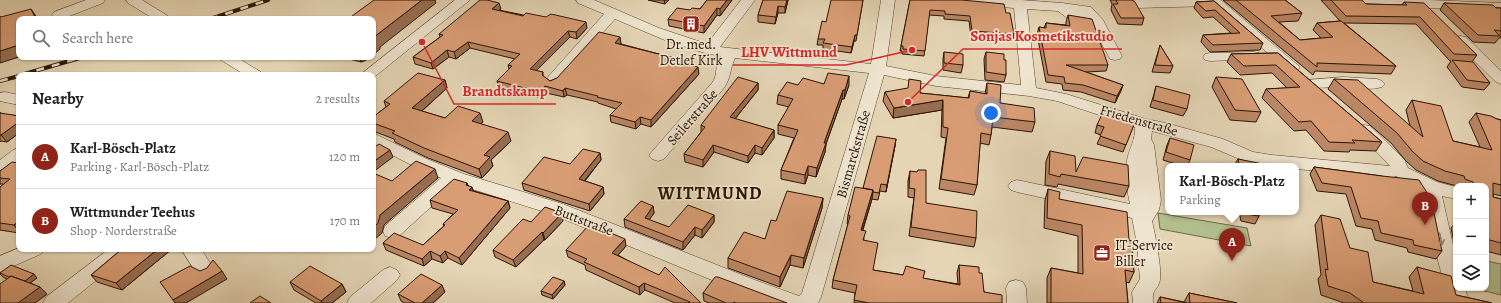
<!DOCTYPE html>
<meta charset="utf-8">
<style>
body{margin:0;font-family:Alegreya,serif;background:#f2f2f2;color:#202124}
.controls{position:absolute;right:12px;bottom:12px;display:grid;overflow:hidden;border-radius:8px;box-shadow:0 1px 3px #0004}
.controls button{width:36px;height:36px;display:grid;place-items:center;padding:0;border:0;border-bottom:1px solid #e0e0e0;background:#fff;color:#202124;font:20px sans-serif}
.you{position:absolute;left:991px;top:113px;width:14px;height:14px;margin:-10px;border:3px solid #fff;border-radius:50%;background:#1a73e8;box-shadow:0 0 0 6px #1a73e833}
.badge{display:grid;place-items:center;width:26px;height:26px;border-radius:50%;background:#8f2418;color:#fff;font-size:13px;font-weight:700}
.pin{position:absolute;translate:-50% -33px;filter:drop-shadow(0 1px 2px #0008)}
.pin::after{content:'';position:absolute;top:21px;width:14px;height:12px;background:inherit;clip-path:polygon(0 0,100% 0,50% 100%)}
.popup{position:absolute;left:1165px;top:163px;width:134px;height:52px;box-sizing:border-box;display:grid;place-content:center;border-radius:8px;background:#fff;filter:drop-shadow(0 1px 3px #0005);font-size:13px;white-space:nowrap;color:#757577}
.popup b{font-size:15px;color:#202124}
.popup::after{content:'';position:absolute;left:50%;top:100%;margin-left:-8px;border:8px solid transparent;border-top-color:#fff}
.list{margin:0;padding:0;list-style:none}
h2{display:flex;justify-content:space-between;align-items:center;height:52px;margin:0;padding:0 16px;font-size:17px}
h2 small{font-size:13px;font-weight:400;color:#757577}
.list li{display:grid;grid-template-columns:26px 1fr auto;gap:12px;align-items:center;box-sizing:border-box;height:64px;padding:0 16px;border-top:1px solid #e0e0e0}
.list b{display:block;font-size:15px;white-space:nowrap}
.list p{margin:0;font-size:13px;white-space:nowrap;color:#757577}
.list em{font-size:13px;font-style:normal;color:#757577}
.icon{flex:none;width:22px;height:22px;fill:none;stroke:currentColor;stroke-width:2;stroke-linecap:round;stroke-linejoin:round}
.map{position:relative;flex:none;width:1501px;height:303px;overflow:hidden}
.search{position:absolute;background:#fff;box-shadow:0 1px 3px #0004;left:16px;top:16px;width:360px;height:44px;display:flex;align-items:center;gap:10px;box-sizing:border-box;padding:0 14px;border-radius:8px;color:#757577;font-size:15px}
.panel{position:absolute;background:#fff;box-shadow:0 1px 3px #0004;left:16px;top:72px;width:360px;height:180px;border-radius:8px}
.map>svg:first-child{display:block}
.green{fill:#b3be8e;stroke:#6e6948}
.lines{fill:none;stroke-linecap:round;stroke-linejoin:round}
.minor-casing{stroke:#594430;stroke-width:1}
.minor{fill:#eee4cf;fill-rule:evenodd}
.rail-casing{stroke:#2a1403;stroke-width:4}
.rail{stroke:#eee4cf;stroke-width:2.5;stroke-dasharray:8;stroke-linecap:butt}
.wall{fill:#bb8765;stroke:#2a1403}
.shaded-wall{fill:#986e52;stroke:#2a1403}
.building{fill:#d99d75;stroke:#2a1403}
.oneway{stroke:#968673}
.labels{text-anchor:middle;stroke-width:3.5;stroke-linejoin:round;paint-order:stroke}
.poi-label{font-size:14px;fill:#2a1403;stroke:#eee4cf}
.street-label{font-size:14px;fill:#2a1403;stroke:#eee4cf}
.district-label{font-size:18px;font-weight:bold;letter-spacing:1px;fill:#2a1403;stroke:#eee4cf}
.leader{fill:none;stroke:#d62828;stroke-width:1.5}
.callout-dot{fill:#d62828;stroke:#eee4cf;stroke-width:1.5}
.callout-label{font-size:15px;text-anchor:middle;font-weight:bold;fill:#d62828;stroke:#eee4cf;stroke-width:3.5;stroke-linejoin:round;paint-order:stroke}
</style>
<div class="map">
<svg width="1501" height="303" viewBox="0 0 1501 303">
<rect width="100%" height="100%" fill="#e5d5b5"/>
<filter id="stains"><feTurbulence type="fractalNoise" baseFrequency=".005" numOctaves="4"/><feColorMatrix values="0 0 0 0 .2 0 0 0 0 .09 0 0 0 0 .02 0 0 0 .5 -.17"/></filter>
<radialGradient id="worn" r=".72"><stop offset=".6" stop-color="#630" stop-opacity="0"/><stop offset="1" stop-color="#630" stop-opacity=".3"/></radialGradient>
<path class="green" d="M1158,213L1247,228L1251,246L1160,229Z
M1486,261L1501,264V295L1472,288H1486Z"/>
<g class="lines">
<defs>
<path id="minor" d="M86,0H105L103,3L67,17L69,19H55L52,15L54,12Z
M126,0H142L168,16L170,19H154L128,3Z
M455,0H470L373,78V75H360Z
M576,0H594L659,28L707,44L741,0H755L720,47L871,64L881,0H895L886,66L936,76L1021,85L1014,8L963,4L958,3L956,0H1021L1062,3L1091,7L1103,20L1122,56L1120,59L1115,60L1110,59L1091,24L1071,21L1058,11L1027,9L1036,88L1066,94L1146,119L1166,123L1223,139L1253,152L1272,155L1390,166L1356,130L1358,126L1364,125L1370,126L1404,159L1408,168L1437,182L1456,187V199L1442,196L1456,258V288H1465L1469,303H1449L1434,245L1424,190L1396,176L1391,178L1296,169V166H1268L1249,163L1211,147L1152,131L1151,139L1154,145L1161,200L1159,210L1152,221C1155,233 1162,270 1160,280C1157,292 1152,287 1153,303H1133L1132,292L1140,279L1137,244L1132,218L1017,192L1011,190L1008,186L1011,182L1017,180L1130,204C1127,190 1124,174 1127,160C1129,149 1136,139 1135,127L1057,101L1029,96L936,86L884,75L821,297L818,303H773L741,292L551,214L456,184L399,236L392,238L385,236L383,231L385,226L441,178L415,167L373,145V133L427,159L464,174L563,204L755,280L799,296L802,293L869,73L735,58C730,68 731,78 724,88L664,159L658,161L652,159L649,155L712,83L715,78L717,65L721,56L705,53L667,41L615,19L557,84L552,86L547,84L544,81L547,78L604,14L578,3Z
M1136,0H1221L1300,67L1298,70L1293,71L1288,70L1212,6L1136,8L1131,7L1129,4L1131,1Z
M1324,0H1429L1501,3V11L1331,4L1326,3Z
M1461,36L1466,37L1501,71V84L1496,82L1456,43L1454,40L1456,37Z
M1254,52L1259,53L1261,56L1259,59L1210,61L1205,60L1203,57L1205,54L1210,53Z
M219,57H236L261,72L264,75H245L221,60Z
M1343,77L1377,79L1382,81L1385,84L1382,87C1369,91 1355,87 1341,87C1330,87 1318,89 1307,86L1304,83L1307,80Z
M5,92L19,95V105L0,101V93Z
M19,148V163L6,173L0,175V160L13,150Z
M19,248V249H44L41,254L0,272V256Z
M109,249H132L129,254L68,303H43L46,297Z
M181,249H201L214,269L211,274L204,277L197,274Z
M390,267L397,270L400,275L397,280L371,303H347L350,297L383,270Z
M1016,280L1023,282L1026,288L1027,303H1007L1006,288L1009,282Z"/>
</defs>
<use href="#minor" class="minor-casing"/>
<use href="#minor" class="minor"/>
<defs>
<path id="rail" d="M210,19L268,0
M21,75L83,57
M0,81L19,76"/>
</defs>
<use href="#rail" class="rail-casing"/>
<use href="#rail" class="rail"/>
</g>
<path class="wall" d="M648,0H669L665,4Z
M707,0H732L720,16L717,15L704,33L669,26L668,19L690,10L700,9Z
M763,0H788L785,13H778L775,24L758,22V15Z
M863,0L856,41H854L851,53L823,49V45H817L818,39L826,22Z
M910,0H962L1006,13L1014,34L1013,39L971,36L969,21L944,19V16L929,15L924,56L902,54V51H900L901,46Z
M1110,0H1132L1144,18L1142,25L1118,24L1111,10L1112,4Z
M1223,0H1285L1302,13L1298,21L1279,22L1300,40L1321,38L1313,30L1317,23L1340,21L1321,0H1362L1366,4L1402,5L1404,2L1477,55L1472,62L1490,83L1484,90L1462,87L1447,67L1451,61H1450L1416,24L1344,23L1396,66L1391,74L1315,71L1313,75Z
M1214,1L1263,43L1260,50L1210,52L1201,42L1203,35L1231,33L1213,17L1203,18L1194,8L1196,2Z
M1444,3L1501,8V38H1499L1495,43L1473,42L1440,10Z
M501,9L499,10L587,28L577,39L570,37L536,71L543,72V76L550,81L557,78L621,43V44L682,60L683,64L699,74L651,127L641,124L636,129L611,122L610,115L616,109L598,103V102L567,95L564,97L546,93L541,98L499,88L497,81L509,69L508,65L515,59L470,48L456,59L449,57L433,69L415,64L413,57L440,37L439,34Z
M1068,15L1108,65L1106,71L1086,72L1123,85L1115,103L1081,92L1063,90L1062,84L1046,82L1037,34L1039,27L1044,28L1046,23L1066,25V22Z
M1160,45L1173,66L1170,73L1152,72L1158,52Z
M944,52L963,65L961,73L943,70V59Z
M986,52L1004,60L1006,75L1004,82L985,80L984,59Z
M1278,53L1382,142L1376,151L1350,150L1349,152L1324,151L1306,130L1294,131L1262,98L1266,89L1287,88L1272,73L1240,75L1227,62L1231,54Z
M342,57H370L366,60L361,62Z
M1216,77L1261,112L1256,122L1230,120L1212,87Z
M1334,79L1410,126L1406,110L1412,100L1453,141L1480,147L1469,122L1476,113L1501,120V196L1493,194V197L1501,199V255L1486,251V186H1457L1438,181L1416,170L1406,161L1391,143L1328,89Z
M445,80L447,88L422,111L445,118L483,122L481,124L511,141L491,160L493,166L482,178L428,158L395,142L394,139L373,131V117L386,107L384,101Z
M758,83V90L735,119L774,130V138L762,155L755,153L748,163L714,152L703,167L685,162L684,154L701,132V125Z
M987,83L1000,103L1035,122L1032,132L992,127L991,135L989,145L980,143L977,185L974,195L939,189L946,138L941,137L942,110L893,118L883,101L885,92L920,93L968,98L970,91L985,94Z
M824,84L849,85L844,99H842L826,144L825,152L816,177L808,175L805,184L781,179V170L794,138L778,134V125L789,107L777,104L778,95Z
M1156,86L1187,109L1183,116L1150,107L1154,94Z
M0,112L1,114L19,116V133L7,142L1,141L0,142Z
M1135,122L1123,152L1097,144L1101,135L1095,133L1097,125Z
M1170,138L1190,160L1187,166H1182L1163,160L1167,145Z
M895,146L886,192L880,191L878,200L872,199L863,230L864,240L873,270L958,284L957,273L959,265L979,273L984,292L1002,303H854L855,293L832,288L833,280L848,224H847L848,215L863,188Z
M1050,151L1076,172L1129,186L1124,197L1058,184L1057,187L1045,185L1046,161Z
M600,153L601,160L585,181L603,187L604,194L590,211L524,190L522,183Z
M1238,159L1263,166H1233L1234,164H1235Z
M19,163V233L0,230V187L3,184H0V171Z
M1314,167L1382,176L1442,251L1436,259L1408,252L1407,248L1375,240L1372,229L1356,226L1346,194L1317,191L1310,174Z
M910,171L926,203L976,238L974,247L909,236L914,198L908,197V181Z
M468,185L474,191L508,201L510,208L462,265L448,258L443,263L432,259L424,266L386,250L383,243L423,245L444,226L443,224L453,214L432,208L430,200Z
M1048,189L1059,199L1129,240L1134,272L1129,283L1126,282L1128,303H1047V278L1051,268L1078,273V236L1044,228L1045,200Z
M823,198L822,208L803,268L790,265L780,287L728,268V258L765,239L776,221Z
M653,206L654,213L649,220L669,227L714,215V222L702,238L695,235L683,250L625,227L624,219Z
M1239,212H1258L1259,216L1255,224L1241,221Z
M1321,215L1350,248L1373,282L1413,291L1409,277L1417,267L1456,295L1492,303H1344L1321,295L1318,279L1321,275L1315,225Z
M563,221L545,240H544L516,267L495,257L493,250L531,222Z
M1456,222V244L1454,243L1451,228Z
M626,246L618,255L701,303H675L645,290L640,295L586,270L585,265L568,257L566,250Z
M122,249H172L122,290L97,282L91,275Z
M0,273L37,278L30,283L40,287L47,294L35,303H0L7,279L3,277L0,274Z
M564,281L565,285L553,299L542,295L541,291Z
M290,282L342,284L346,292L332,303H316L294,290Z
M445,292L433,303H404L401,301L398,294Z
M703,293L787,303H709L704,301Z
M1189,293L1237,303H1157L1160,297L1184,302Z"/>
<path class="shaded-wall" d="M422,0H435L436,3L380,47V49L373,55V40L374,37Z
M664,0H669L665,4Z
M727,0H732L720,16V9Z
M787,0H788L785,13V7Z
M499,3L501,9L493,15L492,9Z
M778,6V13L775,24L776,17Z
M717,8V15L704,33V26Z
M31,9L38,19H36Z
M586,22L587,28L577,39L576,32Z
M568,31L570,37L531,76L530,69Z
M855,35L854,41L851,53L852,47Z
M620,37L621,43L616,49L615,43Z
M468,42L470,48L456,59L454,52Z
M19,45V57L0,63V51Z
M447,50L449,57L433,69L431,63Z
M360,57H370L366,60L361,62Z
M698,67L699,74L651,127V120Z
M849,76V85L844,99L845,90Z
M445,80L447,88L415,117L412,108Z
M758,83V90L730,125V117Z
M1123,85L1121,91L1115,103L1117,96Z
M545,86L546,93L541,98L540,92Z
M565,88L567,95L564,97L563,91Z
M843,90L842,99L826,144L825,152L816,177L817,168L824,143Z
M943,100L942,110L893,118L894,108Z
M480,113L483,122L474,130L472,121Z
M640,117L641,124L636,129L635,122Z
M19,122V133L7,142L1,135Z
M774,130V138L762,155V148Z
M508,132L511,141L491,160L493,166L482,178L479,169L484,155Z
M896,139L895,146L886,192L887,185Z
M713,145L714,152L703,167V160Z
M755,145V153L748,163V156Z
M390,150L393,157L373,172V162Z
M600,153L601,160L580,186L579,179Z
M808,166V175L805,184V175Z
M435,169L438,178L384,225L382,233L375,239L373,236V228L380,215Z
M467,183L470,190L472,187L474,194L472,197L466,185Z
M603,187L604,194L590,211L589,204Z
M873,190L872,199L860,238L861,230Z
M823,198L822,208L803,268L804,258Z
M508,201L510,208L462,265L459,258Z
M653,206L654,213L645,226V218Z
M562,213L563,221L545,240L543,233Z
M714,215V222L702,238V230Z
M19,221V232L14,225Z
M695,227V235L683,250V242Z
M542,232L544,240L516,267L513,260Z
M625,239L626,246L614,260L612,253Z
M158,249H172L122,290L116,283Z
M430,251L432,259L424,266L422,259Z
M445,251L448,258L443,263L440,256Z
M791,255L790,265L780,287V277Z
M222,271L227,279L186,303H175L173,300Z
M34,274L37,278L26,286L23,282Z
M564,281L565,285L553,299L552,295Z
M644,283L645,290L640,295L639,287Z
M342,284L346,292L332,303H322L321,301Z
M442,285L445,292L433,303H422Z
M40,287L47,294L35,303H18Z"/>
<path class="building" d="M374,0H422L374,37L376,38L373,40V19H348Z
M480,0H487L499,3L492,9L523,16L526,13L546,17L551,14L586,22L576,32L568,31L530,69L543,72L542,75L550,81L557,78L599,32L620,37L615,43L682,60L680,63L698,67L651,120L640,117L635,122L610,115L622,103L597,97L598,96L565,88L563,91L545,86L540,92L497,81L512,66L508,65L520,54L468,42L454,52L447,50L431,63L413,57L443,35L439,34Z
M707,0H727L720,9L717,8L704,26L668,19L677,8L690,10L692,8L700,9Z
M763,0H787L785,7L778,6L776,17L758,15Z
M831,0H863L857,35H855L852,47L823,43L825,39H818L822,21L826,22Z
M910,0H962L1004,4L1006,13H1010L1014,34L972,31L970,16L945,14V11L930,10L925,51L903,49V46H901Z
M1116,0H1132L1135,2L1144,18H1121L1113,4H1118Z
M1236,0H1285L1302,13L1271,16L1300,40L1333,37L1317,23L1341,21L1396,66L1317,63V67Z
M1331,0H1362L1366,4L1407,5L1404,2L1424,3L1477,55L1454,54L1420,17L1346,16Z
M1214,1L1263,43L1213,45L1203,35L1240,33L1215,10L1206,11L1196,2Z
M1444,3L1493,5L1496,8H1501V31L1494,30L1500,36L1478,35Z
M31,9L36,19H19V45L0,51V16L1,17Z
M1068,15L1092,19L1108,65H1066L1123,85L1117,96L1083,85L1065,83L1064,77L1048,75L1039,27L1046,28V23L1070,26Z
M1160,45L1173,66L1155,65Z
M944,52L963,54V65L944,63Z
M986,52L1004,54V60H1006V75L986,72Z
M1278,53L1382,142L1352,140L1355,143L1329,142L1311,121L1299,122L1266,89L1300,87L1276,65L1244,66L1231,54Z
M1452,60L1473,62L1490,83L1467,80Z
M418,73L445,80L412,108L445,118L458,106L480,113L472,121L508,132L484,155L490,157L479,169L424,148L392,133L395,131L373,123V117L390,104L384,101Z
M828,73L849,76L845,90H843L824,143H826L817,168L808,166L805,175L781,170L798,130L778,125L793,99L778,95L787,82L798,85L803,78L824,84Z
M738,77L758,83L730,117L774,130L762,148L755,145L748,156L713,145L703,160L684,154L705,127L701,125Z
M1216,77L1242,79L1261,112L1235,110Z
M909,79L921,81L920,93L969,98L970,91L987,94V83L1001,85L1000,103L1034,108L1035,122L993,117L991,135L981,133L977,185L941,179L948,128L943,127V100L894,108L885,92L908,88Z
M1334,79L1358,80L1423,137L1412,100L1441,106L1453,141L1492,150L1476,113L1491,116L1497,119L1501,120V185L1493,183V197L1501,199V243L1486,239V186H1475L1473,182L1465,179L1464,176L1445,171L1423,161L1413,152L1397,133Z
M1156,86L1190,95L1187,109L1153,100Z
M1103,112L1135,122L1126,145L1100,136L1104,127L1097,125Z
M0,113L19,116V122L1,135H0Z
M877,136L896,139L887,185L881,184L879,193L873,192V190L863,188Z
M1170,138L1194,145L1190,160L1166,152Z
M379,144L390,150L373,162V148Z
M583,149L600,153L579,179L603,187L589,204L522,183L544,157L570,164Z
M1050,151L1075,156L1076,172L1083,157L1128,165L1129,186L1061,174L1060,177L1049,174Z
M1238,159L1263,164V166H1235L1234,164L1239,165Z
M416,161L435,169L380,215L378,223L373,228V173L392,181Z
M12,162L19,163V177L18,178H19V221L14,225L0,223V187L10,179L0,178V171Z
M1314,167L1382,176L1419,180L1431,199L1442,251L1414,245L1413,240L1381,233L1378,221L1361,218L1351,187L1322,183Z
M918,170H926V203L977,211L976,238L911,227L915,189L909,188L910,171L917,172Z
M454,179L467,183L466,185L472,187L469,190L508,201L459,258L445,251L440,256L430,251L422,259L383,243L394,233L423,245L445,225L443,224L458,210L430,200Z
M855,187L873,190L861,230L866,231L863,240L878,243L873,270L903,275L906,266L925,271L923,278L960,285L959,265L979,267V273H982L984,292L1002,295V303H869L854,300L857,285L833,280L850,216L848,215Z
M1048,189L1060,192L1059,199L1127,212L1129,240L1132,241L1134,272L1125,270L1128,303H1051V268L1083,274L1082,225L1047,218Z
M787,191L823,198L804,258L791,255L780,277L728,258L744,232L765,239L771,220L776,221Z
M641,201L653,206L645,218L669,227L688,205L714,215L702,230L695,227L683,242L624,219Z
M545,207L562,213L543,233L542,232L513,260L493,250L523,219L531,222Z
M1244,212H1258L1259,216L1245,214Z
M1321,215L1340,219L1350,248L1368,252L1373,282L1424,294L1417,267L1451,276L1456,295L1492,303H1364L1350,293L1328,286L1325,269L1328,270Z
M590,224L625,239L612,253L659,275L665,267L701,303H688L690,302L644,283L639,287L584,262L587,259L566,250Z
M122,249H158L116,283L91,275Z
M213,260L222,271L173,300L160,282L190,266L200,271L207,268Z
M11,265L34,274L25,281L11,276L9,277L0,273Z
M310,266L342,284L321,301L290,282Z
M421,274L442,285L422,303H415L398,294Z
M11,276L40,287L18,303H0V284Z
M553,277L564,281L552,295L541,291Z
M715,277H718L787,303H736L734,302L733,303H726L703,293Z
M1189,293L1237,303H1190Z
M260,296L271,303H250Z
M1160,297L1187,303H1161Z"/>
<defs><path id="oneway-shaft" d="M-6 0H5M1.5-3L5.5 0L1.5 3" fill="none" stroke-width="1.6" stroke-linecap="round" stroke-linejoin="round"/></defs>
<use class="oneway" href="#oneway-shaft" transform="translate(1441 239) rotate(77)"/>
<defs>
<symbol id="building-square" viewBox="-11 -11 22 22"><rect x="-9" y="-9" width="18" height="18" rx="4" fill="#8f2418" stroke="#eee4cf"/><path d="M-4-6H4V6H1V3H-1V6H-4ZM-2.5-4.3h1.7v1.8h-1.7ZM.8-4.3h1.7v1.8H.8ZM-2.5-1h1.7V.8h-1.7ZM.8-1h1.7V.8H.8Z" fill="#fff"/></symbol>
<symbol id="office-square" viewBox="-11 -11 22 22"><rect x="-9" y="-9" width="18" height="18" rx="4" fill="#8f2418" stroke="#eee4cf"/><path d="M-6-3h4V-5.5h4V-3h4V5H-6ZM-1-4.5V-3h2v-1.5ZM-6 0V1H6V0Z" fill="#fff"/></symbol>
</defs>
<g fill-rule="evenodd">
<use href="#building-square" x="681" y="14" width="20" height="20"/>
<use href="#office-square" x="1092" y="243" width="20" height="20"/>
</g>
<g class="labels">
<g class="poi-label">
<text x="691" y="49">Dr. med.<tspan x="691" dy="16">Detlef Kirk</tspan></text>
<text x="1115" y="250" text-anchor="start">IT-Service<tspan x="1115" dy="16">Biller</tspan></text>
</g>
<g class="street-label">
<text transform="translate(692 117) rotate(-49)" y="5">Seilerstraße</text>
<text transform="translate(1139 120) rotate(16)" y="5">Friedenstraße</text>
<text transform="translate(853 154) rotate(-74)" y="5">Bismarckstraße</text>
<text transform="translate(584 220) rotate(21)" y="5">Buttstraße</text>
</g>
<g class="district-label">
<text x="710" y="199">WITTMUND</text>
</g>
</g>
<path class="leader" d="M908 102L963 49H1122M912 50L846 65H733M422 42L454 104H556"/>
<g class="callout-dot">
<circle cx="908" cy="102" r="4"/>
<circle cx="912" cy="50" r="4"/>
<circle cx="422" cy="42" r="4"/>
</g>
<g class="callout-label">
<text x="1042" y="41">Sonjas Kosmetikstudio</text>
<text x="789" y="57">LHV Wittmund</text>
<text x="505" y="96">Brandtskamp</text>
</g>
<rect width="100%" height="100%" filter="url(#stains)"/>
<rect width="100%" height="100%" fill="url(#worn)"/>
</svg>
<div class="controls">
<button>+</button>
<button>−</button>
<button><svg class="icon" aria-label="layers" viewBox="0 0 24 24"><path d="M12 4l9 5-9 5-9-5zM3 14l9 5 9-5"/></svg></button>
</div>
<div class="you"></div>
<div class="pin badge" style="left:1232px;top:261px">A</div>
<div class="popup"><b>Karl-Bösch-Platz</b>Parking</div>
<div class="pin badge" style="left:1425px;top:225px">B</div>
<div class="search"><svg class="icon" aria-label="search" viewBox="0 0 24 24"><circle cx="10" cy="10" r="6"/><path d="M15 15l6 6"/></svg>Search here</div>
<section class="panel">
<h2>Nearby<small>2 results</small></h2>
<ul class="list">
<li><span class="badge">A</span><div><b>Karl-Bösch-Platz</b><p>Parking · Karl-Bösch-Platz</p></div><em>120 m</em></li>
<li><span class="badge">B</span><div><b>Wittmunder Teehus</b><p>Shop · Norderstraße</p></div><em>170 m</em></li>
</ul>
</section>
</div>
